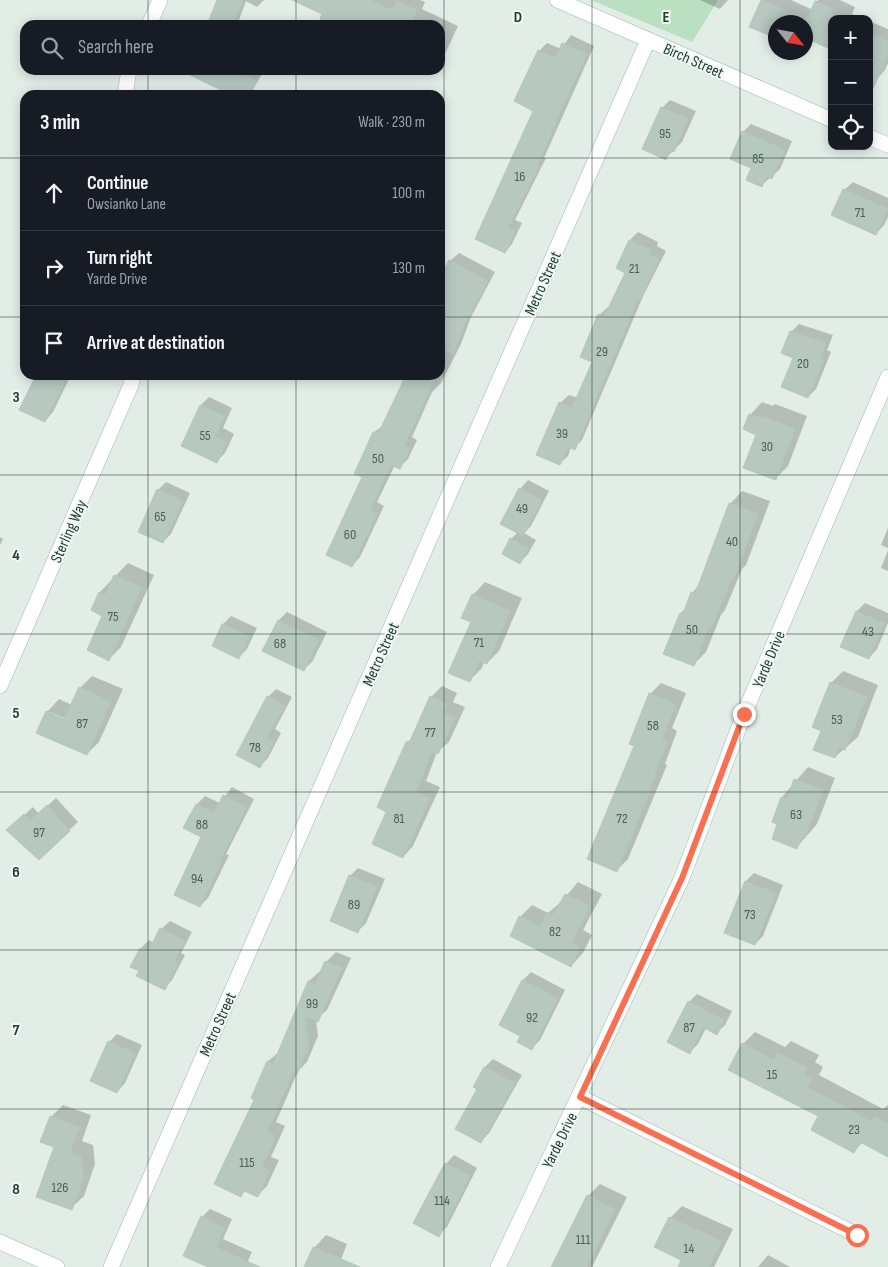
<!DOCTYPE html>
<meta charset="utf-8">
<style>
body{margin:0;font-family:"Sofia Sans Condensed",sans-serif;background:#242831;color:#f1f3f6}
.controls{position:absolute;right:15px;top:15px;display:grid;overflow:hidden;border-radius:10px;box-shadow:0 2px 12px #0003}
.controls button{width:45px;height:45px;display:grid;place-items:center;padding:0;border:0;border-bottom:1px solid #363941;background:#171b24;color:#f1f3f6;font:25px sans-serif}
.compass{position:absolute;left:768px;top:15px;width:45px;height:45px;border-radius:50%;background:#171b24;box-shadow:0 2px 12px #0003;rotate:121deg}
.stop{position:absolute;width:15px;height:15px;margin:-11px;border:4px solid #fb6f51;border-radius:50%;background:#fff}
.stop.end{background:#fb6f51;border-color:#fff;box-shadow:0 1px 5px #0008}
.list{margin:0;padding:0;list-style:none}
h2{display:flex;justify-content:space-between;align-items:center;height:65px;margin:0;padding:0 20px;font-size:21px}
h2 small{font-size:16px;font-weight:400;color:#9ea1a6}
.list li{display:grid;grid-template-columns:32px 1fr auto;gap:15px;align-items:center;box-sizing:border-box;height:75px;padding:0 20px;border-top:1px solid #363941}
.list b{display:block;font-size:19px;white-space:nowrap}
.list p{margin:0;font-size:16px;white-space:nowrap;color:#9ea1a6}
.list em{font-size:16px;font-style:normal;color:#9ea1a6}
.icon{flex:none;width:28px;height:28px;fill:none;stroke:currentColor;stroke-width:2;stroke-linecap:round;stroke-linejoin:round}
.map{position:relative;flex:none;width:888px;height:1267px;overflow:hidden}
.search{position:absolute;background:#171b24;box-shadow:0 2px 12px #0003;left:20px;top:20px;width:425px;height:55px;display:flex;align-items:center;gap:12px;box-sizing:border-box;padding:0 18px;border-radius:15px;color:#9ea1a6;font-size:19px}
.panel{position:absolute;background:#171b24;box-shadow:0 2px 12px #0003;left:20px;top:90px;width:425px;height:290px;border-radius:15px}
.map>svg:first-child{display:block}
.green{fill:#b9e0c1}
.shadow{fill:#0003;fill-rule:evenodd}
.building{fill:#b7c8c0;stroke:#b4c7be}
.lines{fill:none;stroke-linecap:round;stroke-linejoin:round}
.street-casing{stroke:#a4b5ae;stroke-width:16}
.secondary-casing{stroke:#9fbaaf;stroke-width:16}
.street{stroke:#fff;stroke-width:15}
.secondary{stroke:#fff;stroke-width:15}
.route{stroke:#fb6f51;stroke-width:6}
.grid{fill:none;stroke:#203f35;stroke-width:1;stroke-opacity:0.55}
.labels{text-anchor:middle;stroke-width:4;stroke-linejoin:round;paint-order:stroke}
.number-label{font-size:14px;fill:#466158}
.street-label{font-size:16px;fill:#203f35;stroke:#f2f9f5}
.grid-label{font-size:16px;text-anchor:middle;font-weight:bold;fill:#203f35;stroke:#f2f9f5;stroke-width:4;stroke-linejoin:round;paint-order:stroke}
</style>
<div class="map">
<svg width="888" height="1267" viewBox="0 0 888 1267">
<rect width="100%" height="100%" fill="#e2ede7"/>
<path class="green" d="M591,0H718L692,42Z"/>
<path class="shadow" d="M218,0H264L257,7L246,1L239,20L233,25H224Z
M324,0H420L425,2L422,9L458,26L444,56L440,60V25H336L324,14Z
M700,0H728L720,9Z
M762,0H791L813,10L818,0H840L855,7L852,14L863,19H832V48L806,37V22H776L751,26Z
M869,21L888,29V63L885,70L877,79L869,75Z
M571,35L594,46L544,158H546L515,220L522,223L512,244L505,252L477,239L535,111L539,51L547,43L561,49Z
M210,70H259L263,72L250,95H234Z
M670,100L696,111L682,142L666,158L662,108Z
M751,124L792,141L780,169L762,185L752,168L743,132Z
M853,182L888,198V217L884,225L876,234L844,190Z
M638,232L658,242L657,246L666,251L644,294L582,440L574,448L571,447L568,456L559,464L560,403L569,395L578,398L593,361L599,315L608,307L609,308L626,272L630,240Z
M459,253L495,272L471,317L461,344L441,383L432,392L412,437L417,440L408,459L400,467L395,465L377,502L384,506L360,557L352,566L363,477L356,473L374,432L384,425L407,375H440V281L450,261Z
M799,324L833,335L827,350L831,352L816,389L808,397L791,332Z
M39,375H71L53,412L45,421Z
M209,397L232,408L223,428L234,434L225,453L217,461L201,405Z
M762,402L773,406L775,404L807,416L788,466L775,479L750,415Z
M528,480L549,491L531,526L524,533L536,540L528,554L520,562L511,539L518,532L520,489Z
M166,482L190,493L171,534L163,542L158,490Z
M742,491L770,501L746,565L742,569L725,610L721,615L706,652L693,665L665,653L681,613L686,608L692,593L699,585L730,504Z
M888,528V548L881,545Z
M0,537L3,539L0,545Z
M888,550V571L881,568Z
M128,563L154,575L121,647L109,659L104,615L93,610L100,592Z
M485,582L522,598L499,651L487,663L484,662L482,668L469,681L473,595Z
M865,603L888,613V623L877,649L869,658L857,611Z
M287,612L327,632L312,662L303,670L264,650L279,620Z
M231,616L257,628L247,649L239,657L213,646L223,624Z
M843,671L878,685L858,737L835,757L823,730L831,683Z
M92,676L123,689L99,742L87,754L47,712L59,699L72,705L80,688ZM50,712L71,721L70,723L50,714Z
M661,683L686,693L672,728L677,731L665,764L667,765L628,859L617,870L635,745L650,694Z
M442,686L457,693L453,702L465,707L449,742L437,752L426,781L440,787L413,846L403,857L388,811L407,743L414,736L431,697Z
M276,689L292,697L275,729L281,733L268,758L260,766L268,697Z
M808,767L835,778L817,824L797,847L779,823L773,821L782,797Z
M232,787L254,799L226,854L229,855L208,898L200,906L203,837L185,828L197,804L205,796L220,803Z
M56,798L78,822L39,858L24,842L22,844L8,830L33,807L39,814Z
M358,868L385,879L366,923L358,931L350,876Z
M754,873L783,885L763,936L755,944L726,932L746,881Z
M578,882L602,894L583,930L592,935L583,953L571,966L520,917L532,905L548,913L562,901Z
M170,921L192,932L181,953L185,955L172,980L164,989L141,970V948L149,940L154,943L161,929Z
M336,952L351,958L327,1010L316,1020L318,1036L307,1062L298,1071L276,1122L285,1126L271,1157L279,1160L267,1186L257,1196L246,1190L241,1195L255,1099L252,1098L268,1061L279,1052L309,981L319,972H321L326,962Z
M531,972L565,990L540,1040L532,1048L522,1035L523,980Z
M697,994L732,1011L725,1025L717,1033L706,1028L698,1044L690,1052L689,1002Z
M755,1032L785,1047L791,1041L819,1055L815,1062L823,1067L819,1075L883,1109L888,1105V1154L863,1142L854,1151L743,1044Z
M117,1034L142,1045L125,1083L117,1092L109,1042Z
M493,1059L522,1075L489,1133L481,1141L478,1089L485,1067Z
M63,1105L91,1115L82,1141L93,1145L95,1164L84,1196L71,1208L55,1146L51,1117Z
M454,1155L477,1168L447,1227L438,1235L446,1164Z
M600,1184L627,1197L592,1267H553L588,1196Z
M682,1206L733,1229L714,1267H679L683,1260L670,1218Z
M210,1209L232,1219L223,1239L252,1252L245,1267H208L202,1217Z
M326,1235L347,1244L338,1267H306L314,1248Z
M768,1255L790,1267H758Z"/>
<path class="building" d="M217,0H243L233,25H221L209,20Z
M292,0H370L392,10L397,1L417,10L413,20L424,25H333L320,19L322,14Z
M761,0L807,19L815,1L832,8V50L806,38V22H776V38L749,27Z
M869,33L888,41V54L869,98Z
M562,43L587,54L559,115L537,166H539L508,228L515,231L505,253L475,239L533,111L514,101L538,50L555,58Z
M180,70H234L256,81L249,95H231Z
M661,107L688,119L674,152L670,150L666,160L642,149Z
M742,131L785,150L772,179L766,176L762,187L746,180L751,168L730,159Z
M843,189L888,209L876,235L831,215Z
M629,240L651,250L649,255L659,259L640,300L638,299L575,450L568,447L560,465L536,455L559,402L572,408L592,362L580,357L598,314L604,317L625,273L616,268Z
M449,260L488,281L463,327L453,354L440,348V278Z
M790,331L826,343L820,358L824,360L808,398L781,387L793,358L781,353Z
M36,375H68L45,422L19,410Z
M406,375H437L404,446L410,448L400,469L391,465L370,511L377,514L352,567L326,555L362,477L354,474L373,432L378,434Z
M200,405L225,416L215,437L227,442L217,463L181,446Z
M749,414L761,418L762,416L795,429L776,480L743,468L756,435L743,429Z
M519,488L542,500L523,536L500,524Z
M157,489L183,501L163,543L138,532Z
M729,503L758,514L734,579L732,578L713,624L709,627L694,666L663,654L680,613L683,614L691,592L695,594Z
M510,538L528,548L520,564L502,554Z
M114,575L142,587L109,661L87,650L102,616L91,610L99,592L105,595Z
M472,594L510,611L487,664L479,661L470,682L448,673L471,622L461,618Z
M856,611L884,623L869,659L840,647Z
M278,620L319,640L304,671L262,651Z
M222,624L249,636L239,659L212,646Z
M830,682L867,697L845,750L839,748L835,758L813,750L821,731L812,727Z
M79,687L111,702L87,755L36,733L46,711L64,719Z
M649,693L676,704L662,739L667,742L654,776H656L617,872L587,859L634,746L629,744Z
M267,696L285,706L267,738L274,741L260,768L236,755Z
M430,696L447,704L443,712L455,718L438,754L432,752L416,791L430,798L403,858L372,844L386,812L377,807L406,742L410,741Z
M794,779L823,790L805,838L802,837L797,849L772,839L777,824L772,822L781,797L787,799Z
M223,795L247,807L219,862L221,863L200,907L174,895L201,837L183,828L196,804L214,813Z
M47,805L70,831L39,860L6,830L24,814L30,821Z
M349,875L377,887L358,933L330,921Z
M745,881L776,893L755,945L724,933Z
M565,894L590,906L571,943L580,948L571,967L510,936L519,916L540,927L547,912L553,915Z
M160,928L185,941L174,961L178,963L165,990L136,976L139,971L130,967L140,948L148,952Z
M325,961L342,968L318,1022L305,1016L309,1047L297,1074L293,1072L267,1132L276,1136L262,1167L270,1170L258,1197L244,1191L241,1197L214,1184L254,1100L251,1098L267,1061L273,1064L308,981L315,984Z
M522,980L558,998L532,1050L517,1042L520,1036L499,1025Z
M688,1001L724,1020L717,1035L703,1027L690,1054L667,1042Z
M108,1041L135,1053L117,1093L90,1081Z
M742,1043L774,1060L777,1052L807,1068L804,1075L812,1079L807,1087L871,1121L874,1116L888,1124V1157L860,1142L854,1153L811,1130L818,1116L728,1070Z
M484,1067L515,1083L481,1143L455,1129L477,1089L473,1087Z
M50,1116L80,1127L70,1153L81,1157L84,1177L72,1210L36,1197L54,1147L40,1142Z
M445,1163L470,1176L439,1237L413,1223Z
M587,1195L615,1209L587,1267H551Z
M201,1216L225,1228L216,1247L260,1267H208L183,1256Z
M669,1217L722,1241L709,1267H678L681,1260L654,1247Z
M313,1247L360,1267H304Z"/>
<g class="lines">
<defs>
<path id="street" d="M149,25L160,0
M125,95L129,70
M0,686L131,385L133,375
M580,1097L857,1235
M0,1242L57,1267
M111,1267L648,40
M498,1267L682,878L744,714L888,377"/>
<path id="secondary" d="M557,0L832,120
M869,137L888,145"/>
</defs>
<use href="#street" class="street-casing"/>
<use href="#secondary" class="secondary-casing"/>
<use href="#street" class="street"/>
<use href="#secondary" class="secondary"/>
</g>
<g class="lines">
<path class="route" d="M744,714L682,878L580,1097L857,1235"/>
</g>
<path class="grid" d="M148,0V25M296,0V25M444,0V1267M592,0V1267M740,0V1267M148,70V95M296,70V95M0,158H25M440,158H888M0,317H25M440,317H888M148,375V1267M296,375V1267M0,475H888M0,634H888M0,792H888M0,950H888M0,1109H888"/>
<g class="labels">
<g class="number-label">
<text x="665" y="138">95</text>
<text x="758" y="163">85</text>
<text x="520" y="181">16</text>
<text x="860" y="217">71</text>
<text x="634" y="273">21</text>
<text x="602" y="356">29</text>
<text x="803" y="368">20</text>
<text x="562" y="438">39</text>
<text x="205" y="440">55</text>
<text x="767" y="451">30</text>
<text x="378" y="463">50</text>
<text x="522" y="513">49</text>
<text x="160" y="521">65</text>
<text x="350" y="539">60</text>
<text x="732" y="546">40</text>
<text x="113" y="621">75</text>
<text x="692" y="634">50</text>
<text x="868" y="636">43</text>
<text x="479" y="647">71</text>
<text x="280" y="648">68</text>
<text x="837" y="724">53</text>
<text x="82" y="728">87</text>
<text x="653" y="730">58</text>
<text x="430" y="737">77</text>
<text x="255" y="752">78</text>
<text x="796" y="819">63</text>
<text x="399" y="823">81</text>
<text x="622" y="823">72</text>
<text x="202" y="829">88</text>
<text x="39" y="837">97</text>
<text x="197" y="883">94</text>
<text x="354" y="909">89</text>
<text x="750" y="919">73</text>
<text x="555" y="936">82</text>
<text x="312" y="1008">99</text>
<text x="532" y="1022">92</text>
<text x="689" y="1032">87</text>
<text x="772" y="1079">15</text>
<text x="854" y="1134">23</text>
<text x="247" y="1167">115</text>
<text x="60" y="1192">126</text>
<text x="442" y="1205">114</text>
<text x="583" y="1244">111</text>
<text x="689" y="1253">14</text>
</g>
<g class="street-label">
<text transform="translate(694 60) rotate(24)" y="6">Birch Street</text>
<text transform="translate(542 283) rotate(-66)" y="6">Metro Street</text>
<text transform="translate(68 531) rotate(-66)" y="6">Sterling Way</text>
<text transform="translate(380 654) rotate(-66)" y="6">Metro Street</text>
<text transform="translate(768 659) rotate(-67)" y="6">Yarde Drive</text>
<text transform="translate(217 1024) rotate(-66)" y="6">Metro Street</text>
<text transform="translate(559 1140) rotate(-64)" y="6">Yarde Drive</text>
</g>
</g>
<g class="grid-label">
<text x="518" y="22">D</text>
<text x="666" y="22">E</text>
<text x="16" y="402">3</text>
<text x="16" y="560">4</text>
<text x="16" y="718">5</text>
<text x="16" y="877">6</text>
<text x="16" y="1035">7</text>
<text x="16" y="1194">8</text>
</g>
</svg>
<div class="controls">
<button>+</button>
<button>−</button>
<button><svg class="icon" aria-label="locate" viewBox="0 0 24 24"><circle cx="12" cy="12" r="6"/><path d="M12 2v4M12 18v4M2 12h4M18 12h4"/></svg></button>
</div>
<svg class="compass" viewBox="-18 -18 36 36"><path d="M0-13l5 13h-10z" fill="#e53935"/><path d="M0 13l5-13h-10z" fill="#9ea1a6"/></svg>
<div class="stop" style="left:857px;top:1235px"></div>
<div class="stop end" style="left:744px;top:714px"></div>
<div class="search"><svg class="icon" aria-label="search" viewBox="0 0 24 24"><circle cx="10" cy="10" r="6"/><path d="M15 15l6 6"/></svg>Search here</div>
<section class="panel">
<h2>3 min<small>Walk · 230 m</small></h2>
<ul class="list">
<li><svg class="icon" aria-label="ahead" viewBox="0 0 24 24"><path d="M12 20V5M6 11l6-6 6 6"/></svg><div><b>Continue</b><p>Owsianko Lane</p></div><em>100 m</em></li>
<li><svg class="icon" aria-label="right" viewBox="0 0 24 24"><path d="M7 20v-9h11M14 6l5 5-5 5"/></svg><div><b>Turn right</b><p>Yarde Drive</p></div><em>130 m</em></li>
<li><svg class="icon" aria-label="arrive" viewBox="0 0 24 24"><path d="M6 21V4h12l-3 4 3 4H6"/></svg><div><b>Arrive at destination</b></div></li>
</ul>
</section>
</div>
